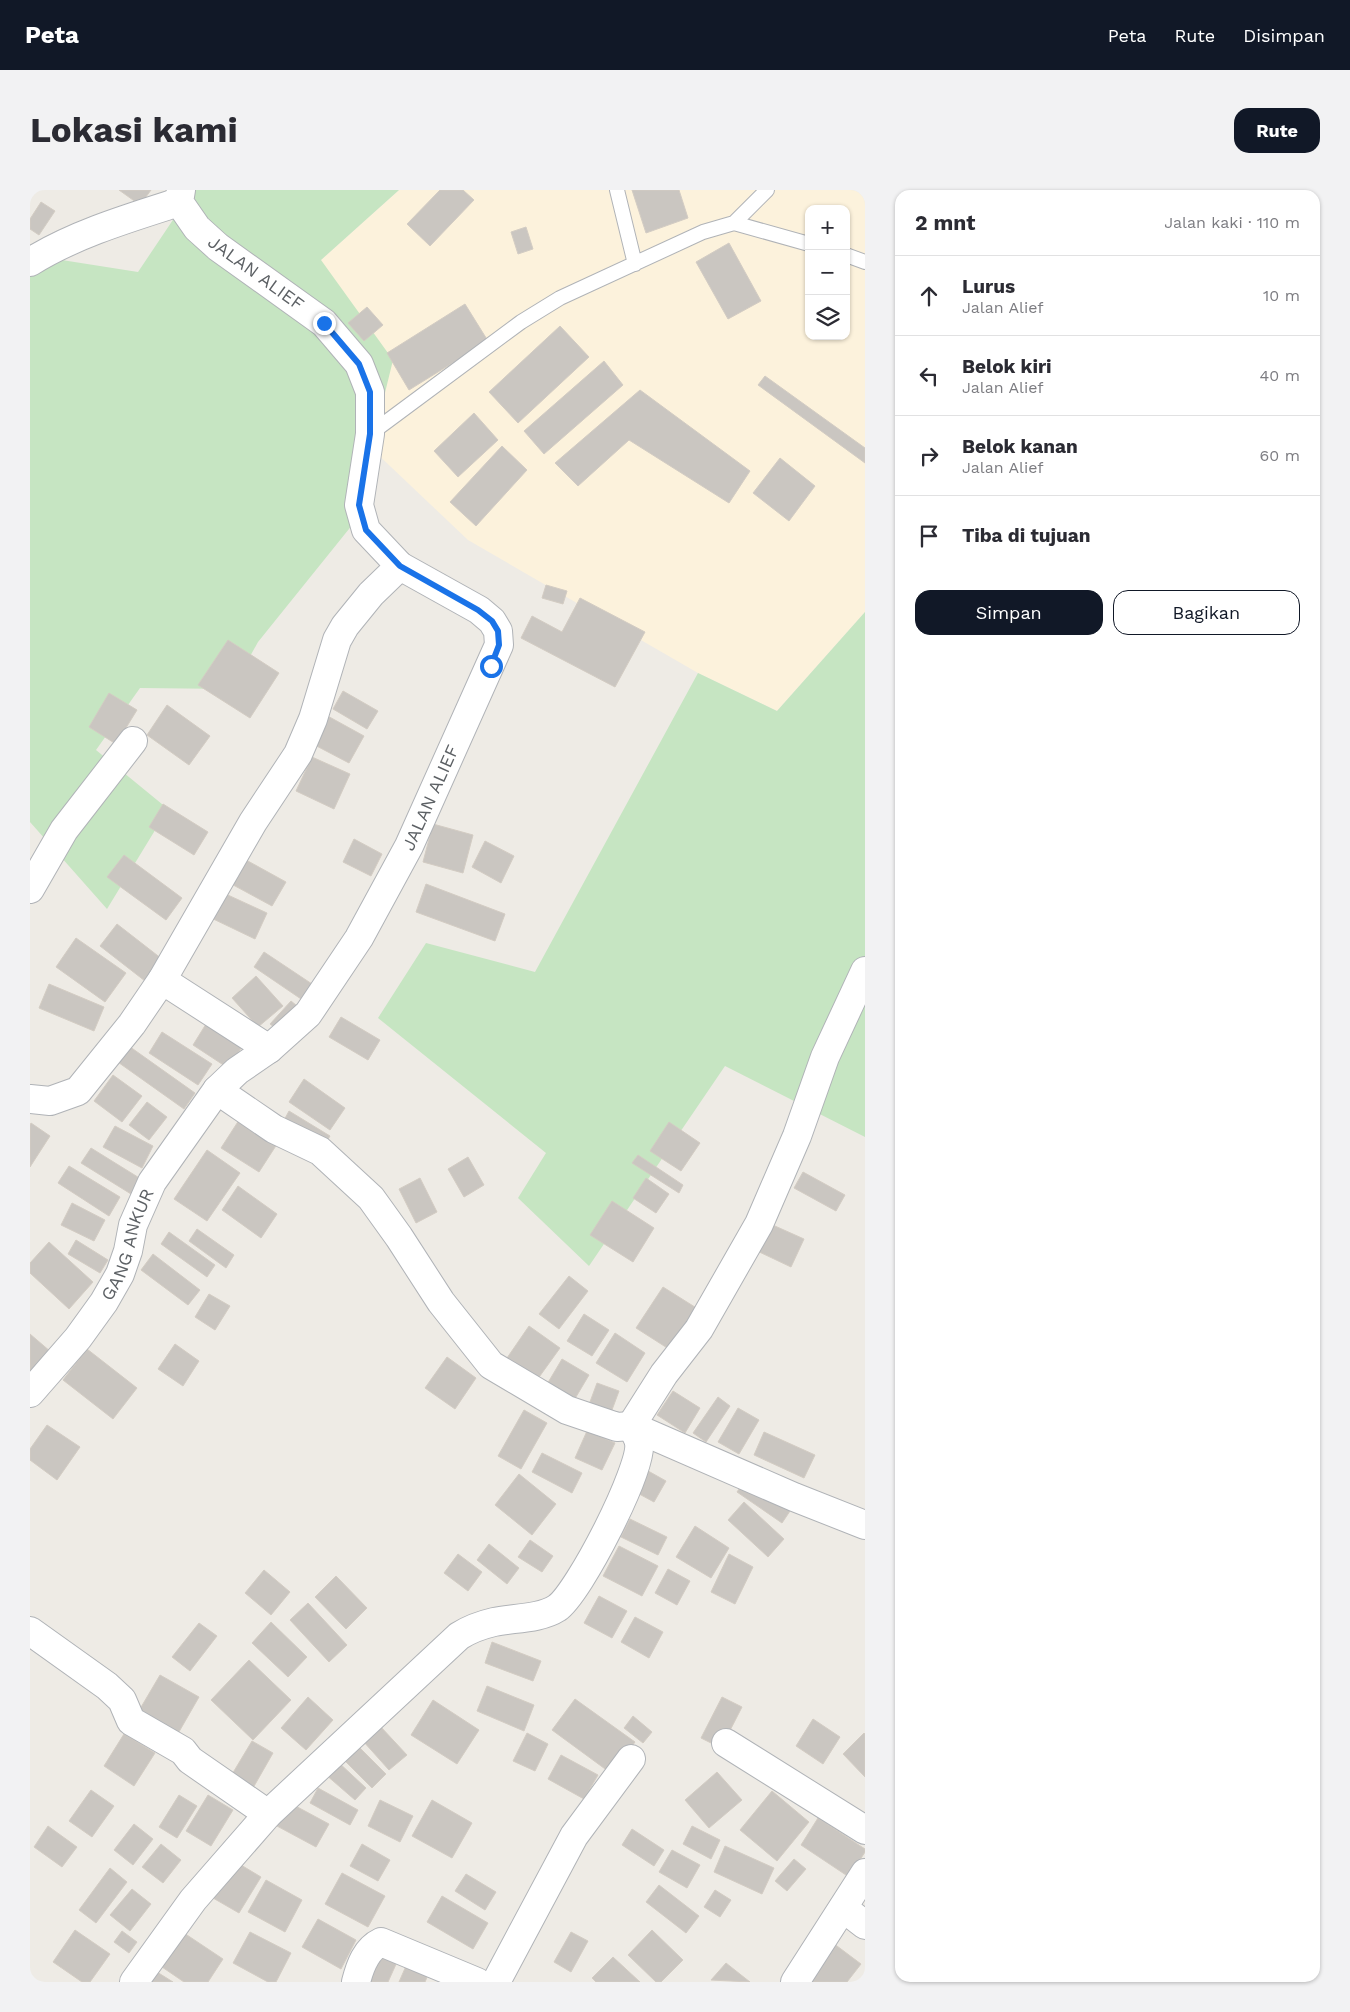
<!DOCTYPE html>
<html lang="id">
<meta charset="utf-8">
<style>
body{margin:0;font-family:"Work Sans",sans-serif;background:#f2f2f3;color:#2b2b33}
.controls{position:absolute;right:15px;top:15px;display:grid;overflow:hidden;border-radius:10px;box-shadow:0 1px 4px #0004}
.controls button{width:45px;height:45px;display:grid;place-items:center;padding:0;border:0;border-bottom:1px solid #e1e1e2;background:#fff;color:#2b2b33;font:25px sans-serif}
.stop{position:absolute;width:15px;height:15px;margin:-11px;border:4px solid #1a73e8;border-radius:50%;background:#fff}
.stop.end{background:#1a73e8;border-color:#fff;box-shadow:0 1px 5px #0008}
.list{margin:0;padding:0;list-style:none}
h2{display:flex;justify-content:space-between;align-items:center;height:65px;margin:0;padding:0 20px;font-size:21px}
h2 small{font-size:16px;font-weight:400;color:#7c7c81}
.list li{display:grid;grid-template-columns:32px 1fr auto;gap:15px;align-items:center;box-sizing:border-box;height:80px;padding:0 20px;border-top:1px solid #e1e1e2}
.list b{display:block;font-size:19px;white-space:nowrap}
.list p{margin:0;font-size:16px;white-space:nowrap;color:#7c7c81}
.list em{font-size:16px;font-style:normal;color:#7c7c81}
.actions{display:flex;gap:10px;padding:15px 20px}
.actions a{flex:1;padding:11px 0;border:1px solid #111827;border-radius:15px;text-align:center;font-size:18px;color:#111827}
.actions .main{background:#111827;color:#fff}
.icon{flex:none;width:28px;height:28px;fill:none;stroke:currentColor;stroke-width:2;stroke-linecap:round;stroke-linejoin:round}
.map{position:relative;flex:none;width:835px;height:1792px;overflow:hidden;border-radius:15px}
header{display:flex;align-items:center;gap:30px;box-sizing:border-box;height:70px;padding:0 25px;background:#111827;color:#fff}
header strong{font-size:24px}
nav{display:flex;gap:28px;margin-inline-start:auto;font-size:18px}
.intro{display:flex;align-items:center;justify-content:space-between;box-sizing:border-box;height:120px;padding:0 30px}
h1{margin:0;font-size:35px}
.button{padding:12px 22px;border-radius:15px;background:#111827;color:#fff;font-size:18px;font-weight:700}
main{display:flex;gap:30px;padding:0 30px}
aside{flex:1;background:#fff;border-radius:15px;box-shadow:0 1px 4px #0004}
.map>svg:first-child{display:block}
.commercial{fill:#fcf2dc;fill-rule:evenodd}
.green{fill:#c6e5c2}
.building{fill:#cac6c1;stroke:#d3ccc3}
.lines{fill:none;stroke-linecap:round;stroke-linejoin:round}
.lane-casing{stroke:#b0b3b7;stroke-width:16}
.street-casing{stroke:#b0b3b7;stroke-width:30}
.lane{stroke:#fff;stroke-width:14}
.street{stroke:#fff;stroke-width:28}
.route{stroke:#1a73e8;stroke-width:6}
.labels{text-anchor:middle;stroke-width:4.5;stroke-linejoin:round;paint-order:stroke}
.street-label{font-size:18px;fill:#5d6165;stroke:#fff}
</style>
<header>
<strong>Peta</strong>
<nav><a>Peta</a><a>Rute</a><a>Disimpan</a></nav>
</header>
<div class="intro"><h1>Lokasi kami</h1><a class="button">Rute</a></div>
<main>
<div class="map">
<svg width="835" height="1792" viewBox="0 0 835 1792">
<rect width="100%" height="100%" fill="#eeebe5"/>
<path class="commercial" d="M369,0H835V422L747,521L668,483L438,350L341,258L291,70ZM779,19H816V146H779Z"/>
<path class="green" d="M163,0H369L291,70L363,170L323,334L228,452L202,499L110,498L66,560L138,619L77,719L0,632V65L108,82Z
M835,422V947L695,876L559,1076L488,1008L516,963L348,828L396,753L505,782L668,483L747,521Z"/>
<path class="building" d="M89,0H121L110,15Z
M410,0H433L444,10L400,56L377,34Z
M602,0H649L658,28L616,43Z
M11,12L25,21L9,45L0,39V29Z
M496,37L503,59L488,64L481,42Z
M699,53L731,111L698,129L666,72Z
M435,114L458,151L379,200L357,163Z
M337,117L353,135L334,151L318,133Z
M530,136L559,167L488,233L459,202Z
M574,171L593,195L514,264L494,241Z
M735,186L835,258V273L728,195Z
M610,200L720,281L699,313L599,250L548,296L525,273Z
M444,223L468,250L428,287L404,261Z
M472,256L497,280L446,336L420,312Z
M750,268L785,296L759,331L723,303Z
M516,395L537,401L533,414L512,408Z
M550,408L615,442L585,497L491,448L502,426L532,442Z
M198,450L249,483L220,528L168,495Z
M313,501L348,521L337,539L303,519Z
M79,503L107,520L86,554L59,537Z
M137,515L180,546L159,575L117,545Z
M294,524L334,546L319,573L279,552Z
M282,567L320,584L304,619L266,601Z
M133,614L178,642L164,665L119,637Z
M403,634L443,645L433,683L393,672Z
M324,649L352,664L341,686L313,672Z
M455,651L484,666L471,693L442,677Z
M94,665L152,708L136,730L77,687Z
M207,665L256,692L242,716L194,690Z
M396,694L475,724L465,751L386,722Z
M187,700L237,723L225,749L175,725Z
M87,734L132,769L115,791L70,756Z
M46,748L96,783L75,812L26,777Z
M234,762L285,796L274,811L224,777Z
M226,786L253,816L228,837L202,808Z
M19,794L74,817L64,841L9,818Z
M261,811L272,820L252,843L240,834Z
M181,826L217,849L198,878L163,855Z
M311,827L350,850L338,870L299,847Z
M132,842L182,874L168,895L119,863Z
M96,854L165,903L154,919L85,870Z
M83,885L112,906L92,932L64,911Z
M274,889L315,918L300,940L259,912Z
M117,912L137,927L119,950L99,935Z
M259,921L300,946L292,959L252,934Z
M211,927L249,951L229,982L191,958Z
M639,932L670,953L651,981L620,961Z
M1,933L20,946L0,977V935Z
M85,936L123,956L112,978L73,957Z
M61,958L111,989L101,1004L51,973Z
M177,960L210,983L177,1031L144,1009Z
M608,965L653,995L649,1003L602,973Z
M438,967L454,995L434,1007L418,979Z
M39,976L90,1007L79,1026L28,993Z
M773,982L815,1005L806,1021L764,998Z
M390,988L407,1022L386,1033L369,999Z
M616,988L639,1004L626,1023L603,1008Z
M208,996L247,1024L231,1048L192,1020Z
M582,1011L624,1038L603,1072L560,1045Z
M42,1013L75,1030L64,1051L31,1035Z
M736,1032L774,1049L761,1077L723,1059Z
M167,1039L204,1065L196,1078L159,1051Z
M139,1042L185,1075L177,1087L131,1054Z
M46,1050L78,1070L70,1083L38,1064Z
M19,1052L63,1092L39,1119L0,1083V1073Z
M123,1064L170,1100L158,1115L111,1080Z
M539,1086L558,1101L529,1139L509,1124Z
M633,1097L668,1119L642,1161L606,1138Z
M179,1104L200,1116L185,1140L165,1127Z
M554,1124L579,1140L562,1166L537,1151Z
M499,1136L530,1158L507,1190L477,1168Z
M585,1143L615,1163L597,1192L566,1173Z
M0,1144L21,1162L0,1186Z
M145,1154L169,1171L153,1196L128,1179Z
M57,1159L107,1198L83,1229L33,1190Z
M417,1167L446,1188L425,1219L395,1198Z
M532,1169L559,1185L543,1212L516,1196Z
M567,1193L589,1201L579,1228L557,1220Z
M643,1201L670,1218L655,1243L627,1225Z
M688,1207L700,1216L676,1252L663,1243Z
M708,1218L729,1230L709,1264L688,1252Z
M494,1220L517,1233L491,1279L468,1266Z
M17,1235L50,1257L27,1290L0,1270V1259Z
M557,1241L585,1253L572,1280L545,1268Z
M734,1242L785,1265L774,1288L724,1265Z
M512,1263L552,1283L542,1303L502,1282Z
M611,1277L636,1291L624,1312L600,1299Z
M489,1284L526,1314L502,1345L465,1315Z
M715,1290L760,1321L752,1333L707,1302Z
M714,1312L754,1349L738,1367L698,1330Z
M600,1329L637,1347L628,1365L591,1347Z
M665,1336L699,1358L681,1388L646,1367Z
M500,1350L523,1366L512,1382L488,1367Z
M459,1354L489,1378L477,1394L447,1370Z
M589,1356L628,1376L612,1406L573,1386Z
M428,1364L452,1382L438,1401L414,1383Z
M699,1364L723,1377L705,1414L681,1402Z
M638,1379L660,1391L647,1415L625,1403Z
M234,1380L260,1402L241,1425L215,1403Z
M306,1386L337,1418L316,1439L285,1407Z
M569,1406L597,1421L582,1448L554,1433Z
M278,1413L317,1455L299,1472L260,1430Z
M605,1427L633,1442L619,1468L591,1452Z
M241,1432L277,1467L258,1487L222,1453Z
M169,1433L187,1446L160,1481L142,1467Z
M462,1452L511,1471L503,1491L455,1473Z
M219,1470L261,1510L223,1550L181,1510Z
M130,1485L169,1507L146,1547L107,1524Z
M457,1496L504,1515L494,1541L447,1521Z
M278,1507L303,1530L276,1560L251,1538Z
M692,1507L712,1517L691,1558L671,1548Z
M545,1509L605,1552L582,1584L522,1540Z
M403,1510L449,1540L427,1574L381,1545Z
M603,1526L622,1542L613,1553L594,1538Z
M783,1529L810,1547L793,1574L766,1556Z
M350,1536L377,1565L359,1580L333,1551Z
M497,1543L518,1554L505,1581L483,1571Z
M834,1543L835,1544V1587L813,1564Z
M94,1544L125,1563L104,1596L74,1576Z
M321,1549L356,1584L342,1598L307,1563Z
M222,1551L243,1563L223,1598L201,1586Z
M531,1565L568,1585L554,1609L518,1589Z
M307,1571L336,1598L325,1610L295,1584Z
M687,1582L712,1610L679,1638L655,1610Z
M288,1598L328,1620L320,1635L280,1613Z
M61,1600L84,1616L62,1647L39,1631Z
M742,1601L779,1632L747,1671L710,1640Z
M149,1605L167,1616L147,1648L129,1637Z
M178,1605L203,1620L181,1656L156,1641Z
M350,1610L383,1626L370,1652L338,1636Z
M402,1610L442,1633L422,1668L382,1646Z
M260,1613L299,1634L286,1657L247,1636Z
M788,1628L835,1659V1662L819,1687L771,1655Z
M104,1634L123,1649L103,1675L84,1660Z
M18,1636L47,1657L32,1677L4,1657Z
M662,1636L690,1650L681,1669L653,1654Z
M602,1639L634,1660L624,1676L592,1655Z
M131,1654L151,1670L133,1693L112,1677Z
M332,1654L360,1670L348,1691L320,1676Z
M695,1656L744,1678L732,1704L684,1682Z
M642,1660L670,1675L657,1698L629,1682Z
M764,1669L776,1679L757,1701L745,1691Z
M206,1672L231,1687L209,1723L183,1708Z
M80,1678L97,1692L66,1733L49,1720Z
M312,1683L355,1706L338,1737L295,1714Z
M436,1684L466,1702L455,1720L425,1701Z
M236,1690L272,1710L255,1742L218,1722Z
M629,1695L669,1726L656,1743L616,1712Z
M102,1699L121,1714L100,1741L80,1725Z
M685,1700L701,1710L690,1727L674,1717Z
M412,1706L458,1733L443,1759L397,1732Z
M288,1729L326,1750L311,1779L272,1757Z
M45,1740L80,1764L60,1792H52L23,1772Z
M622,1740L653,1770L631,1792H626L598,1765Z
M92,1741L107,1752L99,1763L84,1752Z
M220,1742L261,1763L246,1792H238L203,1773Z
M541,1742L558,1751L541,1782L524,1772Z
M154,1743L193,1769L178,1792H154L132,1777Z
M803,1753L831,1774L817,1792H783L777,1788Z
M341,1762L367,1772L358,1792H328Z
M583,1767L610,1792H566L562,1788Z
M696,1773L720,1792L681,1790Z
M376,1776L398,1785L395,1792H369Z
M119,1777L143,1792H109Z"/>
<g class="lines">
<defs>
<path id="lane" d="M587,0L605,74
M704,33L737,0
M816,65L835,72
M340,244L491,132L530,108L673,42L704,33L779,54"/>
<g id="street">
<path d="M0,72C45,44 99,28 149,12"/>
<path d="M0,699L34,640L103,551"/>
<path d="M132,790L239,859"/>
<path d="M187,900L244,939L290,961L341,1008L369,1047L411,1112L461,1175L537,1220L587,1237L601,1236L764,1307L835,1335"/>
<path d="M0,909L20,911L48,901L102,834L132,790L223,632L268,564L283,529L307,450L315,436L341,404L370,376"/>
<path id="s1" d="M0,1203L48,1148L74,1112L90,1084L98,1061L103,1035L122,992L187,900L207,881L239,859L278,824L329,748L379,656L469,455L468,441L462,431L449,420L370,376L336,340L329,315L340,244V202L329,174L294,133L188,57L167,38L149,12L151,0"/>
<path d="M601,1236L634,1184L669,1139L729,1034L767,946L795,867L835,781"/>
<path d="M0,1441L77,1496L92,1510L101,1531L153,1561L160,1570L238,1624"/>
<path d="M696,1553L835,1640"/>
<path d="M813,1718L835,1735"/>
<path d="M104,1792L163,1710L238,1624L429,1446C440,1439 451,1435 464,1432C483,1428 510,1429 527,1418C549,1403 613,1278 609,1253C608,1247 604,1241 601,1236"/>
<path d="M326,1792C330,1776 336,1759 351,1752L447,1792"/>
<path d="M466,1792L544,1646L601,1569"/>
<path d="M765,1792L835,1683"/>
</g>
</defs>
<use href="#lane" class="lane-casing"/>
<use href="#street" class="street-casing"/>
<use href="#lane" class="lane"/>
<use href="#street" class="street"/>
</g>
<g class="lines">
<path class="route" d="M294,133L329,174L340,202V244L329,315L336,340L370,376L448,420L462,431L468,441L469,455L461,476"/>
</g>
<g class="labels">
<g class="street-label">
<text transform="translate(226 83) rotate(36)" y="6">JALAN ALIEF</text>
<text dy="6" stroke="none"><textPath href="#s1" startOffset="728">JALAN ALIEF</textPath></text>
<text dy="6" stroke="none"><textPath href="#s1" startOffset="180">GANG ANKUR</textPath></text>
</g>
</g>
</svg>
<div class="controls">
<button>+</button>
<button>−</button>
<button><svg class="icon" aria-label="layers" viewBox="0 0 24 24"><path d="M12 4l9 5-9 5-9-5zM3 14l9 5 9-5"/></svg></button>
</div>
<div class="stop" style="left:461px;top:476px"></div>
<div class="stop end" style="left:294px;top:133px"></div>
</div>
<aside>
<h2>2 mnt<small>Jalan kaki · 110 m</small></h2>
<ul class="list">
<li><svg class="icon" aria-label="ahead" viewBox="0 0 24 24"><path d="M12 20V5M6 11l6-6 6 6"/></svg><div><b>Lurus</b><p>Jalan Alief</p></div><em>10 m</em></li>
<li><svg class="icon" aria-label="left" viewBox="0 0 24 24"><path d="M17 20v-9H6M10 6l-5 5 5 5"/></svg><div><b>Belok kiri</b><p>Jalan Alief</p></div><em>40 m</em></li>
<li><svg class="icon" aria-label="right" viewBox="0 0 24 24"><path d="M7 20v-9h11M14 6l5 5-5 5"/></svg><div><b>Belok kanan</b><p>Jalan Alief</p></div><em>60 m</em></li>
<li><svg class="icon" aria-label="arrive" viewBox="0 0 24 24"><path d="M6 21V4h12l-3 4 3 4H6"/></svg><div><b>Tiba di tujuan</b></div></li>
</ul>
<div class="actions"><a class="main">Simpan</a><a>Bagikan</a></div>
</aside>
</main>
